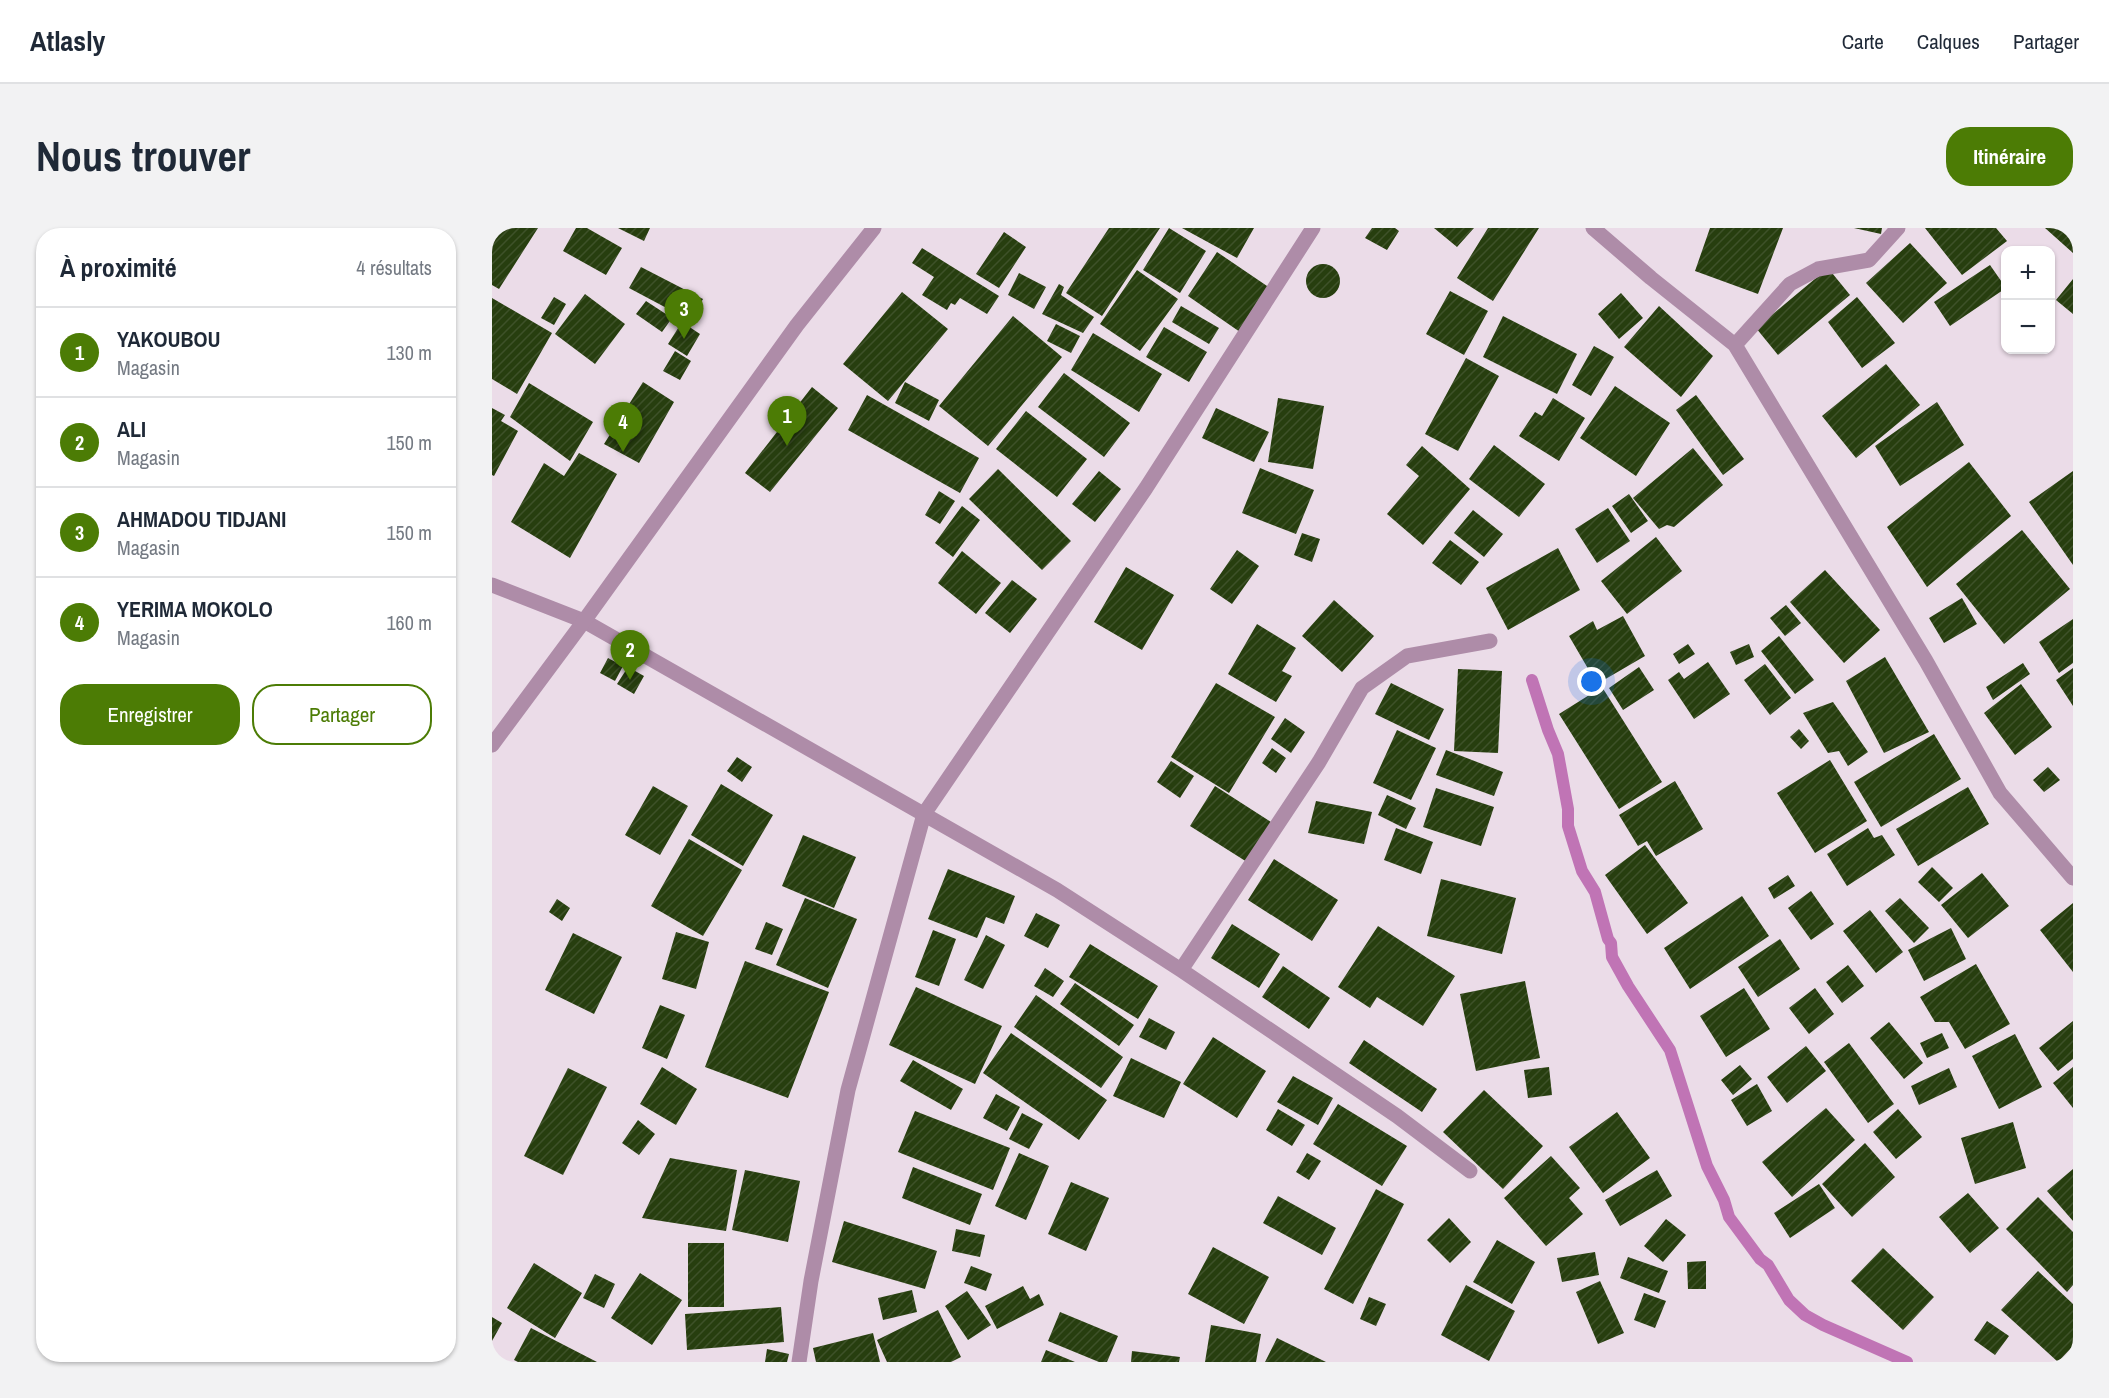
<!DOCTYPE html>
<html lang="fr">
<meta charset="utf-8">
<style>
body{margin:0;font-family:"Archivo Narrow",sans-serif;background:#f2f2f3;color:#1f2937}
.controls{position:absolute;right:18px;top:18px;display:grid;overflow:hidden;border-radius:12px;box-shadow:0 2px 4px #0004}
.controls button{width:54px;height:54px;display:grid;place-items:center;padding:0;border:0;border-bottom:2px solid #e0e1e3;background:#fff;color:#1f2937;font:30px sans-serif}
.you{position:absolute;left:1100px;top:454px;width:21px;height:21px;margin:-15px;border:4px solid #fff;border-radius:50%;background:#1a73e8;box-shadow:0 0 0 9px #1a73e833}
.badge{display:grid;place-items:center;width:39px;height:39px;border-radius:50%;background:#4c7c05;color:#fff;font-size:20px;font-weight:700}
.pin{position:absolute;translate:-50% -50px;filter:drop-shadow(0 2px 3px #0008)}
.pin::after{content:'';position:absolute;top:32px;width:21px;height:18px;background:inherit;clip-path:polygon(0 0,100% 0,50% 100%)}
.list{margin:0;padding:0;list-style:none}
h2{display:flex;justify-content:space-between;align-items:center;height:78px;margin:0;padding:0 24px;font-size:26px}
h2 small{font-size:20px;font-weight:400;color:#747a83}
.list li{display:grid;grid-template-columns:39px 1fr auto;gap:18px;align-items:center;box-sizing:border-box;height:90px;padding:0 24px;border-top:2px solid #e0e1e3}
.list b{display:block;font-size:22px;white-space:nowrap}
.list p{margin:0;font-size:20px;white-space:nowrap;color:#747a83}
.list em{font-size:20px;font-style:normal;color:#747a83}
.actions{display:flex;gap:12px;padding:18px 24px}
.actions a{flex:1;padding:14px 0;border:2px solid #4c7c05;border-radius:24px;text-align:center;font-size:21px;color:#4c7c05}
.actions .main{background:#4c7c05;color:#fff}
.map{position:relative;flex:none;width:1581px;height:1134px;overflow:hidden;border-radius:24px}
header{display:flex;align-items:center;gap:36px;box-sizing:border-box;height:84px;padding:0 30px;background:#fff;border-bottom:2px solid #e0e1e3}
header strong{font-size:28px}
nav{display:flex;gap:33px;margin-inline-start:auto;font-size:21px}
.intro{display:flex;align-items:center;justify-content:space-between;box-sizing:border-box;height:144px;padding:0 36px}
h1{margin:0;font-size:42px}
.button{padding:15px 27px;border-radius:24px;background:#4c7c05;color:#fff;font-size:21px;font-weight:700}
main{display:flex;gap:36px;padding:0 36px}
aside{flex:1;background:#fff;border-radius:24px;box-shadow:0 2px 4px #0004}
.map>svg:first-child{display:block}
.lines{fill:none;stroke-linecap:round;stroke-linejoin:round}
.stream{stroke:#c074b5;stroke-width:12}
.building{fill:url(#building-hatch)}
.minor{stroke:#ae8ca8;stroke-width:15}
.tertiary{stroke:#ae8ca8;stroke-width:15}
</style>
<header>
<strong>Atlasly</strong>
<nav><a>Carte</a><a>Calques</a><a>Partager</a></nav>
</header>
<div class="intro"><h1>Nous trouver</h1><a class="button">Itinéraire</a></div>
<main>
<aside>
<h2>À proximité<small>4 résultats</small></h2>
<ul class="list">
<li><span class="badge">1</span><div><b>YAKOUBOU</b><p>Magasin</p></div><em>130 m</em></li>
<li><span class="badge">2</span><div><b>ALI</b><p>Magasin</p></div><em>150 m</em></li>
<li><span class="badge">3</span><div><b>AHMADOU TIDJANI</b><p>Magasin</p></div><em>150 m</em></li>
<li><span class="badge">4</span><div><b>YERIMA MOKOLO</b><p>Magasin</p></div><em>160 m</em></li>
</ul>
<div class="actions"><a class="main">Enregistrer</a><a>Partager</a></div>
</aside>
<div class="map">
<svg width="1581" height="1134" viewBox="0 0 1581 1134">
<defs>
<pattern id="building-hatch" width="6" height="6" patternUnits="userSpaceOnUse" patternTransform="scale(1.5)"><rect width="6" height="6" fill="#273e0f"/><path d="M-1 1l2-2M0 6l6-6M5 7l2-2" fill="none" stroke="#3e5129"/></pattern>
</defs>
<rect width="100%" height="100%" fill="#ebdce8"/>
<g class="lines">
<path class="stream" d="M1040,452L1056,502L1066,526L1076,581V598L1090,643L1103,664L1116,711L1119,715L1120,729L1136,758L1178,822L1215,938L1232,972L1237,989L1268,1031L1276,1037L1297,1072L1313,1087L1331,1097L1415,1134"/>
</g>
<path class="building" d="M10,0H46L7,61L0,57V16Z
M84,0H95L130,20L114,47L71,23Z
M126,0H158L152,13Z
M617,0H668L610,88L574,65Z
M677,0L714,23L688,65L651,42Z
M690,0H762L745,30Z
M880,0H903L907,3L895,22L873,10Z
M942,0H982L965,19Z
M996,0H1047L1001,73L965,50Z
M1218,0H1291L1266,66L1203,43Z
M1362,0H1390L1389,6Z
M1433,0H1504L1515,13L1470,47Z
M1553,0H1581V25Z
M512,4L534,19L507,60L484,46Z
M1418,15L1455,55L1411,95L1374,55Z
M430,20L507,68L495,86L468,70L463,77L459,75L455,82L430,67L442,49L420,35Z
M725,24L778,60L748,104L696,68Z
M814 53a17 17 0 1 1 34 0a17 17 0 1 1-34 0Z
M1498,37L1514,60L1458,98L1442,74Z
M149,39L211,71L199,93L137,60Z
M1336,40L1358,67L1286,127L1264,100Z
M645,42L686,71L648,123L608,96Z
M527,45L554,59L542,81L516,67Z
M1581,51V86L1564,72Z
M567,56L572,59L569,67L602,89L591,105L550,86Z
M958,63L996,83L972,127L934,106Z
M410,64L456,101L396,173L351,136Z
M1129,65L1151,90L1127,111L1106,86Z
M93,66L133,96L103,136L63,106Z
M62,69L74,76L62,97L49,90Z
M1365,69L1403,115L1370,140L1336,94Z
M0,70L60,105L25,166L0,151Z
M154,73L180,90L170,104L144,86Z
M689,78L727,100L717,116L680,94Z
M1167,78L1221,128L1189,169L1132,119Z
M521,88L570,129L496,218L447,178Z
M1011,88L1085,126L1065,166L991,129Z
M190,94L208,106L195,128L176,116Z
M564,96L588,108L579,125L555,113Z
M672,99L715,124L697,154L654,129Z
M601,105L670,146L647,184L579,142Z
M1102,118L1122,129L1099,168L1080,157Z
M183,123L199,133L188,152L171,143Z
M974,130L1007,148L966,223L933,206Z
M1394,136L1428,177L1364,230L1330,188Z
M572,145L638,195L612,229L546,179Z
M151,154L182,174L147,235L112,216Z
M413,154L447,172L437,193L403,175Z
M37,155L101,194L78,233L18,189Z
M1123,158L1178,195L1144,248L1088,210Z
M320,159L346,180L278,264L253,245Z
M375,167L487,230L468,265L356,202Z
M1204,167L1252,231L1231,247L1184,182Z
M786,170L832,178L821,241L776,234Z
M1061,170L1093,190L1067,233L1027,208L1043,184L1050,188Z
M1445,174L1472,217L1408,258L1383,218Z
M0,180L13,187L9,193L26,203L2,248L0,247Z
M724,180L777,204L762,234L710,210Z
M534,183L595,231L565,269L504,221Z
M1002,217L1053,256L1027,289L977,251Z
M930,218L978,261L931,317L895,286L927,248L914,237Z
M1201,220L1231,257L1182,299L1175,297L1167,301L1141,270Z
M87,225L125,246L78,330L19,294L52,235L72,248Z
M1477,234L1519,288L1435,359L1395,299Z
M768,240L822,262L804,306L750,285Z
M506,241L579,313L550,342L477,271Z
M607,243L629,261L603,294L580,276Z
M1581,243V337L1537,274Z
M447,263L463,273L448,296L433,287Z
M1137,266L1156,293L1139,305L1120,278Z
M470,278L488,292L461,329L443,315Z
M1116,280L1138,313L1105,335L1083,301Z
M981,282L1011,306L992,329L962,305Z
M1530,302L1578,361L1512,416L1464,356Z
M810,305L828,311L820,334L802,327Z
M1164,309L1190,343L1135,386L1109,353Z
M958,312L987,334L969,357L940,335Z
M1066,320L1088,362L1016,402L994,360Z
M745,322L767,338L740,376L718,361Z
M470,323L509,355L484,386L446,355Z
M634,339L682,367L650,422L602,394Z
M1333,342L1388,402L1352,435L1298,374Z
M520,352L545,371L518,405L493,385Z
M1470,370L1485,396L1452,415L1437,390Z
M842,372L882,408L850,444L810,408Z
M1294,377L1309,395L1293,408L1278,390Z
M1131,388L1153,428L1105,456L1077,408L1101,393L1105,402Z
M1581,391V435L1567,445L1547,414Z
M765,396L804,420L790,443L800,448L784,474L736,446Z
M1287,408L1322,452L1303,466L1269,423Z
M1196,416L1203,426L1187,436L1181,426Z
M1257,416L1262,429L1244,437L1238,424Z
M1393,429L1437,504L1392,525L1354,453Z
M116,430L131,438L123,453L108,445Z
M1216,434L1238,466L1202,491L1176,452L1187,444L1192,451Z
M1531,435L1538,446L1501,472L1494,459Z
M1273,436L1299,470L1278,487L1252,452Z
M136,439L152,448L142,466L125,456Z
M1147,439L1162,462L1131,482L1117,460Z
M1581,440V478L1564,452Z
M966,441L1010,443L1006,525L962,523Z
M724,455L783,489L737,565L679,529Z
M899,455L952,481L937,512L883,486Z
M1529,456L1560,499L1523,527L1492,485Z
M1110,459L1170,554L1127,581L1067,486Z
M1341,474L1376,524L1356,538L1347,523L1336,525L1311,485Z
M793,490L813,504L799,525L779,511Z
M1307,501L1317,513L1309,521L1298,509Z
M905,502L944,520L919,572L881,555Z
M1442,506L1469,551L1389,599L1362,554Z
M780,520L794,530L784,545L770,535Z
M954,522L1011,544L1002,568L944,547Z
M245,529L260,539L250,554L235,543Z
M1338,532L1375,593L1323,625L1285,565Z
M679,533L702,548L688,570L665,554Z
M1556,539L1568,552L1552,564L1541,552Z
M1183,553L1211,601L1164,628L1155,613L1146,618L1127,587Z
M229,556L281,587L251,638L199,607Z
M161,558L196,578L168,627L133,607Z
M723,558L779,594L755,634L698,598Z
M1476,559L1497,596L1426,638L1404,601Z
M944,560L1002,579L989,618L931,599Z
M895,567L924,580L914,601L886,587Z
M824,573L880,584L872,616L816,605Z
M904,600L941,614L929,646L892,632Z
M1376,600L1382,610L1390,607L1403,627L1355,658L1335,626Z
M311,607L364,629L342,680L290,658Z
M197,611L250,642L211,708L159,678Z
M1153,617L1196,675L1155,706L1113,647Z
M782,631L846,672L820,713L756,672Z
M1440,639L1461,660L1447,674L1426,654Z
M456,641L523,668L512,696L494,689L485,710L436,691Z
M1490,645L1517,678L1476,710L1449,677Z
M1296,647L1303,658L1282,671L1276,660Z
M949,651L1024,670L1010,726L935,708Z
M1319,663L1342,696L1319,712L1296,680Z
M1250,668L1277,708L1198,761L1172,720Z
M313,670L365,691L336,760L284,737Z
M1408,670L1437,700L1422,715L1393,683Z
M65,671L78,680L70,693L57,684Z
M1581,675V744L1548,702Z
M1378,682L1411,724L1384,745L1351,703Z
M544,685L568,697L556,720L532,708Z
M274,694L291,701L280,727L263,721Z
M740,696L788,726L767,760L719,730Z
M886,698L963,748L931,798L885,769L878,780L846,759Z
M1459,700L1474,731L1432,753L1416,722Z
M441,702L464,711L447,758L423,749Z
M184,704L217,714L204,761L170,751Z
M81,705L130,729L102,786L53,762Z
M494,707L513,717L491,761L472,752Z
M1288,711L1308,741L1266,769L1246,739Z
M598,716L666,758L646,791L577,749Z
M253,733L337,764L296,870L213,839Z
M1484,736L1518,796L1473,821L1457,794H1443L1428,769Z
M1356,737L1372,758L1350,775L1334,754Z
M791,738L838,770L817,801L770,769Z
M553,740L572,753L561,769L542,758Z
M1033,753L1048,830L984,843L968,766Z
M583,755L642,797L627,818L568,776Z
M424,759L510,798L483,856L397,817Z
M1252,760L1278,801L1234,829L1208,788Z
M1323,760L1342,786L1317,806L1297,780Z
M544,767L631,829L609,860L522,799Z
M168,777L193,787L175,831L150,820Z
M657,790L683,804L674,822L647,809Z
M1581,793V831L1566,843L1547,820Z
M1397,794L1431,835L1412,851L1378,810Z
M519,805L615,872L587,912L491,845Z
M1450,805L1457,820L1435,830L1428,815Z
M1523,806L1550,859L1507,881L1480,828Z
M721,809L774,843L745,890L691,856Z
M872,812L945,861L930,884L857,835Z
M1357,815L1402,876L1376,895L1332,834Z
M1314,818L1334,843L1295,875L1275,849Z
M639,830L689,854L672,890L621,868Z
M421,832L471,861L459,882L408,853Z
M1248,837L1260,851L1241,867L1229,852Z
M170,839L205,861L184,897L148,876Z
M1057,839L1060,867L1036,870L1032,842Z
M1581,839V880L1561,855Z
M76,840L115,859L71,947L32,928Z
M1457,840L1465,859L1427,877L1419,858Z
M801,848L841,870L826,897L785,874Z
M1265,856L1280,883L1255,898L1239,872Z
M992,862L1051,918L1011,961L951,904Z
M504,866L528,879L515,903L491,890Z
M846,876L915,918L890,958L821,916Z
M1334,880L1363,912L1300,969L1270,934Z
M786,881L813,897L800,918L774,902Z
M1406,881L1430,909L1404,931L1381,904Z
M423,883L518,920L501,962L406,924Z
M1125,884L1158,930L1111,965L1077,919Z
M530,885L551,896L537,921L517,911Z
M146,892L163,906L147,927L130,915Z
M1521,894L1534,940L1483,956L1469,910Z
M1373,915L1403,949L1360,989L1330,956Z
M527,925L557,938L534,992L503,978Z
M815,925L829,933L817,952L804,944Z
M1059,928L1088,960L1077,970L1091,986L1054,1018L1012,970Z
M178,930L245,942L234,1003L150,990Z
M421,939L490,966L478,997L410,970Z
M1581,941V993L1555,963Z
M253,942L308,953L296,1014L240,1002Z
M1165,942L1180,968L1128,998L1113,972Z
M579,954L617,970L594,1023L556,1006Z
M1327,956L1343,980L1298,1010L1282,985Z
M884,961L912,976L861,1076L832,1061Z
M1476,965L1507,1000L1478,1025L1447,989Z
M786,968L844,1000L830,1027L771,995Z
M1546,969L1581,1004V1057L1575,1064L1514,1001Z
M957,990L979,1014L958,1035L935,1012Z
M1174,991L1194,1007L1171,1034L1152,1018Z
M352,993L445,1023L433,1061L340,1034Z
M464,1001L493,1007L488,1029L460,1023Z
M1005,1012L1043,1034L1020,1076L981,1054Z
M196,1015H232V1079H196Z
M721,1019L777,1049L752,1096L696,1066Z
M1391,1020L1442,1069L1411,1102L1359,1053Z
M1103,1024L1107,1047L1070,1054L1065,1030Z
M1136,1029L1176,1043L1167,1065L1128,1050Z
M1214,1033V1061H1196L1195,1034Z
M42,1035L90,1065L63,1110L15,1080Z
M479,1038L500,1046L494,1063L472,1055Z
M1546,1043L1581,1076V1118L1566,1134L1509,1082Z
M148,1045L190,1072L160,1117L119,1090Z
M103,1046L123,1056L112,1080L91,1070Z
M1108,1053L1132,1105L1106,1116L1084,1064Z
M974,1057L1023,1083L997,1133L949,1107Z
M531,1058L538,1071L547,1066L552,1077L505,1101L493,1078Z
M420,1062L425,1084L391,1092L386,1070Z
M475,1063L499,1097L476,1112L453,1078Z
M1152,1065L1174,1073L1163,1100L1142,1092Z
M877,1069L894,1076L884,1098L868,1091Z
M289,1079L292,1114L195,1122L193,1086Z
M446,1082L469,1129L459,1134H395L385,1112Z
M568,1084L626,1108L615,1134H607L556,1113Z
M0,1089L10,1095L0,1113Z
M1495,1093L1517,1108L1503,1127L1482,1112Z
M719,1097L769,1106L764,1134H713Z
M39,1100L105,1134H26L22,1132Z
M381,1105L388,1134H324L321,1120Z
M785,1110L834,1134H773Z
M275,1121L297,1126L295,1134H273Z
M554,1122L583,1134H549Z
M640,1123L688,1129L687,1134H639Z"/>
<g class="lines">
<path class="minor" d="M1101,0L1159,50L1243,117L1434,433L1508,565L1581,650
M1243,117L1298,56L1326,41L1377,32L1406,0
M0,357L92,393L565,662L689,742L905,888L978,943
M689,742L827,534L870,460L915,428L998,413
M307,1134L319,1053L356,862L432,586L654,260L821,0"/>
<path class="tertiary" d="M0,517L92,393L305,97L382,0"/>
</g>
</svg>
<div class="controls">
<button>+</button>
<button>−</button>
</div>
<div class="you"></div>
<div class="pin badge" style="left:295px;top:218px">1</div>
<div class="pin badge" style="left:138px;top:452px">2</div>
<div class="pin badge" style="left:192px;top:111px">3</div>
<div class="pin badge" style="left:131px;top:224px">4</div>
</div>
</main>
